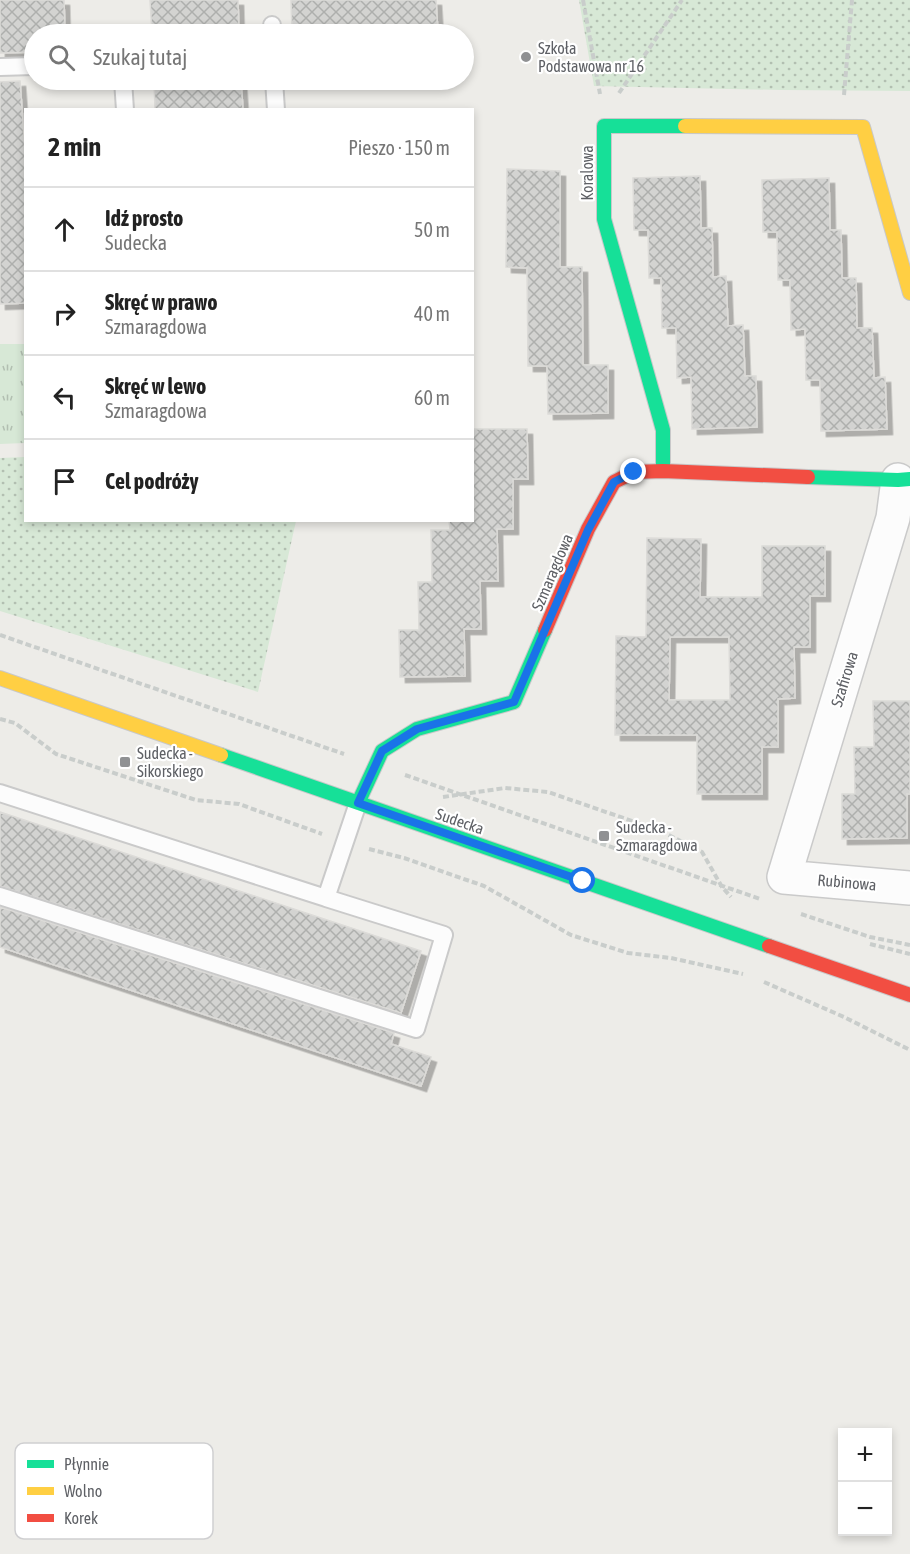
<!DOCTYPE html>
<html lang="pl">
<meta charset="utf-8">
<style>
body{margin:0;font-family:"Asap Condensed",sans-serif;background:#f2f2f2;color:#222}
.controls{position:absolute;right:18px;bottom:18px;display:grid;overflow:hidden;border-radius:0px;box-shadow:0 3px 9px #0003}
.controls button{width:54px;height:54px;display:grid;place-items:center;padding:0;border:0;border-bottom:2px solid #e0e0e0;background:#fff;color:#222;font:30px sans-serif}
.stop{position:absolute;width:18px;height:18px;margin:-14px;border:4px solid #1a73e8;border-radius:50%;background:#fff}
.stop.end{background:#1a73e8;border-color:#fff;box-shadow:0 2px 6px #0008}
.list{margin:0;padding:0;list-style:none}
h2{display:flex;justify-content:space-between;align-items:center;height:78px;margin:0;padding:0 24px;font-size:26px}
h2 small{font-size:20px;font-weight:400;color:#767676}
.list li{display:grid;grid-template-columns:39px 1fr auto;gap:18px;align-items:center;box-sizing:border-box;height:84px;padding:0 24px;border-top:2px solid #e0e0e0}
.list b{display:block;font-size:22px;white-space:nowrap}
.list p{margin:0;font-size:20px;white-space:nowrap;color:#767676}
.list em{font-size:20px;font-style:normal;color:#767676}
.icon{flex:none;width:33px;height:33px;fill:none;stroke:currentColor;stroke-width:2;stroke-linecap:round;stroke-linejoin:round}
.map{position:relative;flex:none;width:910px;height:1554px;overflow:hidden}
.search{position:absolute;background:#fff;box-shadow:0 3px 9px #0003;left:24px;top:24px;width:450px;height:66px;display:flex;align-items:center;gap:15px;box-sizing:border-box;padding:0 21px;border-radius:33px;color:#767676;font-size:22px}
.panel{position:absolute;background:#fff;box-shadow:0 3px 9px #0003;left:24px;top:108px;width:450px;height:414px;border-radius:0px}
.map>svg:first-child{display:block}
.grass{fill:url(#grass-dots)}
.park{fill:url(#park-tufts)}
.building{fill:url(#building-cross-hatch);stroke:#dcdbd8;stroke-width:1.5;fill-rule:evenodd;filter:url(#shadow)}
.lines{fill:none;stroke-linecap:round;stroke-linejoin:round}
.lane-casing{stroke:#cacaca;stroke-width:20}
.street-casing{stroke:#cacaca;stroke-width:36}
.fast-casing{stroke:#c8c8c9;stroke-width:16}
.slow-casing{stroke:#c8c8c9;stroke-width:16}
.jam-casing{stroke:#c8c8c9;stroke-width:16}
.path{stroke:#c9cdcb;stroke-width:4;stroke-dasharray:6 3;stroke-linecap:butt}
.lane{stroke:#fcfcfc;stroke-width:16}
.street{stroke:#fcfcfc;stroke-width:33}
.fast{stroke:#16e098;stroke-width:14}
.slow{stroke:#ffcf43;stroke-width:14}
.jam{stroke:#f24e42;stroke-width:14}
.route{stroke:#1a73e8;stroke-width:8}
.poi-dot{fill:#909193;stroke:#fff;stroke-width:2}
.labels{text-anchor:middle;stroke-width:4.5;stroke-linejoin:round;paint-order:stroke}
.poi-label{font-size:16px;fill:#5e6065;stroke:#fff;text-anchor:start}
.street-label{font-size:16px;fill:#5e6065;stroke:#fff}
.key{fill:#fff;stroke:#cfcfd1;stroke-width:1.5}
.key-label{font-size:16px;fill:#5e6065}
</style>
<div class="map">
<svg width="910" height="1554" viewBox="0 0 910 1554">
<defs>
<pattern id="grass-dots" width="8" height="8" patternUnits="userSpaceOnUse" patternTransform="scale(1.5)"><rect width="8" height="8" fill="#d7e8d6"/><path d="M2 2h.1M6 6h.1" fill="none" stroke="#b2bfb1" stroke-width="1.8" stroke-linecap="round"/></pattern>
<pattern id="park-tufts" width="24" height="20" patternUnits="userSpaceOnUse" patternTransform="scale(1.5)"><rect width="24" height="20" fill="#d7e8d6"/><path d="M3 7l-1-3M5 7V3M7 7l1-3M15 17l-1-3M17 17v-4M19 17l1-3" fill="none" stroke="#b2bfb1"/></pattern>
<pattern id="building-cross-hatch" width="8" height="8" patternUnits="userSpaceOnUse" patternTransform="scale(1.5)"><rect width="8" height="8" fill="#d3d3d1"/><path d="M0 0l8 8M0 8l8-8" fill="none" stroke="#aeafad"/></pattern>
<filter id="shadow"><feDropShadow dx="5.5" dy="5.5" stdDeviation="0" flood-color="#0004"/></filter>
</defs>
<rect width="100%" height="100%" fill="#edece8"/>
<path class="grass" d="M579,0H910V91L781,90L594,86Z
M25,457L26,520L296,521L258,692L0,611V458Z"/>
<path class="park" d="M0,344H25V443L0,444Z"/>
<path class="building" d="M0,0H64L65,34H34V52L0,53Z
M150,0H238L239,34H152Z
M291,0H436L438,33L292,34Z
M154,80H241L243,110H155Z
M20,81L26,164V303L0,304V82Z
M507,169L560,171V267H582L583,365H608V413L548,414L547,366H528L527,268L506,267Z
M700,176L701,228H712L713,277L726,276L728,326L743,325L745,376H756L757,427L692,429L691,377L677,378L676,328H662L661,278H649L648,230H634L633,178Z
M829,178L830,230H841L842,278H856L857,328H872L874,378L885,377L887,429L821,431L820,380H806L805,329L791,330L790,280H778L777,232H763L762,180Z
M472,429H527L528,479H513V529H497L498,581H480L481,629H464L465,676L400,677L399,630H419L418,582H432L431,530H450L449,520H472Z
M647,538L701,539L700,597H762V546H825V596H810V647H794L795,698L778,699V747H762V794H697V735H615L616,636L646,637ZM670,637H729L730,700H669Z
M873,701H910V794H907V838L842,839V794H855L854,747H874Z
M0,812L421,951L401,1013L0,886Z
M0,907L394,1033L391,1044L431,1057L421,1086L0,947Z"/>
<g class="lines">
<defs>
<path id="lane" d="M272,25V34
M0,67L34,66
M123,80L125,110
M274,80L276,110
M0,793L326,898
M0,896L416,1029L444,935L326,898L358,803"/>
<path id="street" d="M898,480L893,518L784,877L910,888"/>
<path id="fast" d="M663,471V430L604,219V126H685
M808,477L898,480L910,479
M221,755L769,946
M358,803L382,751L417,729L514,702L545,630"/>
<path id="slow" d="M685,126L863,127L910,293
M0,678L221,755"/>
<path id="jam" d="M545,630L588,529L614,482L634,472L663,471L808,477
M769,946L910,995"/>
</defs>
<use href="#lane" class="lane-casing"/>
<use href="#street" class="street-casing"/>
<use href="#fast" class="fast-casing"/>
<use href="#slow" class="slow-casing"/>
<use href="#jam" class="jam-casing"/>
<path class="path" d="M583,0L600,94
M619,93L682,0
M844,95L852,0
M0,635L344,754
M0,719L15,723L56,754L196,800L239,804L322,834
M405,775L760,899
M443,797L505,788L548,792L661,831L702,852L722,887L731,897
M369,849L404,858L484,886L571,935L628,953L671,958L743,974
M801,914L870,937L910,945
M870,944L910,954
M764,982L844,1017L910,1050"/>
<use href="#lane" class="lane"/>
<use href="#street" class="street"/>
<use href="#fast" class="fast"/>
<use href="#slow" class="slow"/>
<use href="#jam" class="jam"/>
</g>
<g class="lines">
<path class="route" d="M583,881L358,803L382,751L417,729L514,702L588,530L614,482L634,472"/>
</g>
<g class="poi-dot">
<circle cx="526" cy="57" r="6"/>
<rect x="119" y="756" width="12" height="12" rx="3"/>
<rect x="598" y="830" width="12" height="12" rx="3"/>
</g>
<g class="labels">
<g class="poi-label">
<text x="538" y="54">Szkoła<tspan x="538" dy="18">Podstawowa nr 16</tspan></text>
<text x="137" y="759">Sudecka -<tspan x="137" dy="18">Sikorskiego</tspan></text>
<text x="616" y="833">Sudecka -<tspan x="616" dy="18">Szmaragdowa</tspan></text>
</g>
<g class="street-label">
<text transform="translate(587 173) rotate(-90)" y="6">Koralowa</text>
<text transform="translate(552 572) rotate(-67)" y="6">Szmaragdowa</text>
<text transform="translate(844 679) rotate(-73)" y="6">Szafirowa</text>
<text transform="translate(460 821) rotate(19)" y="6">Sudecka</text>
<text transform="translate(847 882) rotate(5)" y="6">Rubinowa</text>
</g>
</g>
<rect x="15" y="1443" width="198" height="96" rx="9" class="key"/>
<rect x="27" y="1460" width="27" height="8" fill="#16e098"/>
<rect x="27" y="1487" width="27" height="8" fill="#ffcf43"/>
<rect x="27" y="1514" width="27" height="8" fill="#f24e42"/>
<g class="key-label">
<text x="64" y="1470">Płynnie</text>
<text x="64" y="1497">Wolno</text>
<text x="64" y="1524">Korek</text>
</g>
</svg>
<div class="controls">
<button>+</button>
<button>−</button>
</div>
<div class="stop" style="left:583px;top:881px"></div>
<div class="stop end" style="left:634px;top:472px"></div>
<div class="search"><svg class="icon" aria-label="search" viewBox="0 0 24 24"><circle cx="10" cy="10" r="6"/><path d="M15 15l6 6"/></svg>Szukaj tutaj</div>
<section class="panel">
<h2>2 min<small>Pieszo · 150 m</small></h2>
<ul class="list">
<li><svg class="icon" aria-label="ahead" viewBox="0 0 24 24"><path d="M12 20V5M6 11l6-6 6 6"/></svg><div><b>Idź prosto</b><p>Sudecka</p></div><em>50 m</em></li>
<li><svg class="icon" aria-label="right" viewBox="0 0 24 24"><path d="M7 20v-9h11M14 6l5 5-5 5"/></svg><div><b>Skręć w prawo</b><p>Szmaragdowa</p></div><em>40 m</em></li>
<li><svg class="icon" aria-label="left" viewBox="0 0 24 24"><path d="M17 20v-9H6M10 6l-5 5 5 5"/></svg><div><b>Skręć w lewo</b><p>Szmaragdowa</p></div><em>60 m</em></li>
<li><svg class="icon" aria-label="arrive" viewBox="0 0 24 24"><path d="M6 21V4h12l-3 4 3 4H6"/></svg><div><b>Cel podróży</b></div></li>
</ul>
</section>
</div>
